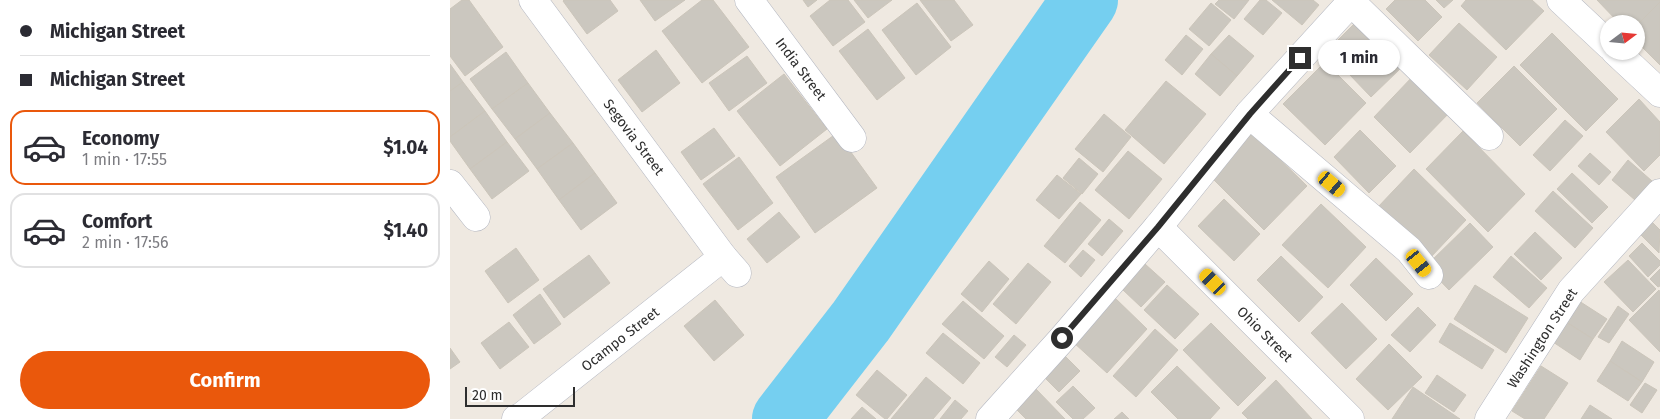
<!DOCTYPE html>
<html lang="en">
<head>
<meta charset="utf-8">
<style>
  :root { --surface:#fff; --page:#f7f7f7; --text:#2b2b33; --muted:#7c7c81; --line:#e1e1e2; --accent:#ea580c }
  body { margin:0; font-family:"Fira Sans",sans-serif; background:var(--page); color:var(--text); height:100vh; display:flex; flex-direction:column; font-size:19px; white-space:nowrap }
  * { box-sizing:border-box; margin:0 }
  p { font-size:16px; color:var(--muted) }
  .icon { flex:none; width:28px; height:28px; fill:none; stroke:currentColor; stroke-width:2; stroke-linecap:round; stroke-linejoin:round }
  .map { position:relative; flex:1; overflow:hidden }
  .sheet { display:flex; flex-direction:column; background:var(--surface); width:450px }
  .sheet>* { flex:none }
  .hud { display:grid; align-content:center; height:110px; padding:0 20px; background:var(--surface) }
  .needle { width:32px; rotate:74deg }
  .tools { position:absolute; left:1150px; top:15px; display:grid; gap:10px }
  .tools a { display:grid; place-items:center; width:45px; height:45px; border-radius:50%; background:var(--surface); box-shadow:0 1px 4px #0004; font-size:25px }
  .scale { position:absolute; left:15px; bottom:12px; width:110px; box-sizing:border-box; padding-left:5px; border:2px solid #2e2e2e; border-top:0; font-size:14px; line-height:18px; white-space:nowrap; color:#2e2e2e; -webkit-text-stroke:4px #fff; paint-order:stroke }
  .end { position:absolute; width:22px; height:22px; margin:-11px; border:6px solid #2e2e2e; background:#fff; box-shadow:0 0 0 2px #fff }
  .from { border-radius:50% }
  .bubble { position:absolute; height:35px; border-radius:18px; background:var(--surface); box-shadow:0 1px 4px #0004; font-size:16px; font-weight:700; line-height:35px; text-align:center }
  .car { position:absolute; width:15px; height:30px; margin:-15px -8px; border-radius:6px; box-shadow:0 0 4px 1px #0007; background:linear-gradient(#f5c518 24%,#345 0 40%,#f5c518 0 76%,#345 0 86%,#f5c518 0) }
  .hud b { display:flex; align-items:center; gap:18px; height:48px; font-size:19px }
  .hud b+b { border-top:1px solid var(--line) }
  .hud i { width:12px; height:12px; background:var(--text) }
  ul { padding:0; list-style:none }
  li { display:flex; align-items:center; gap:15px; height:75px; margin:0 10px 8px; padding:0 10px; border:2px solid var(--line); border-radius:15px }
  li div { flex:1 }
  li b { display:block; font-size:19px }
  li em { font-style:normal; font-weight:700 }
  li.selected { border-color:var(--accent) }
  li>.icon { width:45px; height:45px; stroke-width:1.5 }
  .primary-button { display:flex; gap:10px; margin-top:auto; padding:10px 20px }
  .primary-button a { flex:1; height:58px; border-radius:30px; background:var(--accent); color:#fff; font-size:20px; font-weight:700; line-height:58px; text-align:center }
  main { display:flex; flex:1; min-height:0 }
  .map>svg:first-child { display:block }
</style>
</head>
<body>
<main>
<section class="sheet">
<div class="hud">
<b><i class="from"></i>Michigan Street</b>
<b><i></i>Michigan Street</b>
</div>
<ul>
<li class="selected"><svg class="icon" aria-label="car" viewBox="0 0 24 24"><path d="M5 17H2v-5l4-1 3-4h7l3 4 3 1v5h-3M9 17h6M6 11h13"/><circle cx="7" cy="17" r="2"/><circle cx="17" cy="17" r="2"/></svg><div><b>Economy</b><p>1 min · 17:55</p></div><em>$1.04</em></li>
<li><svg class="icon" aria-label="car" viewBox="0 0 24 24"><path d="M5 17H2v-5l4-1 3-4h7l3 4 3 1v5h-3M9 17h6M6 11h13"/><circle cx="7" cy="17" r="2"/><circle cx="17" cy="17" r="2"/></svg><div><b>Comfort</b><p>2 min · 17:56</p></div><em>$1.40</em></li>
</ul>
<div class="primary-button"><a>Confirm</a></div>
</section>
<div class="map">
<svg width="1210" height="419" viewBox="0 0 1210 419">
  <rect width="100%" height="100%" fill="#efe9e1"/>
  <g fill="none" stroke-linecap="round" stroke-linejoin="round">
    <polyline stroke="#75cff0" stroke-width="66" points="335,419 411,321 635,0"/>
  </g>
  <g fill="#cbc7bf" stroke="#cbc5ba">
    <polygon points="12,0 19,0 53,47 15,76 0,56 0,9"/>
    <polygon points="114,0 160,0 168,11 137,34 113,1"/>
    <polygon points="190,0 235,0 205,21"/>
    <polygon points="252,0 263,0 299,47 252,83 212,31"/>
    <polygon points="353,0 367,0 358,7"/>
    <polygon points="380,0 398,0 415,22 383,46 360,16"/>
    <polygon points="404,0 442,0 418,18"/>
    <polygon points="470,0 504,0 523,25 501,41"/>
    <polygon points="769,0 799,0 784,19 765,4"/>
    <polygon points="810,0 816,0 832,13 813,35 794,19"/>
    <polygon points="822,0 863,0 869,5 852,25"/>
    <polygon points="945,0 975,0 992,17 968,41 936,9"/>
    <polygon points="986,0 1003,0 994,8"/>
    <polygon points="1016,0 1082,0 1094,11 1056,50 1011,6"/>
    <polygon points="1147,0 1210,0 1210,2 1186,26 1186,24 1170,24"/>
    <polygon points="1210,2 1210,65 1186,41 1186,26"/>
    <polygon points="467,3 501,47 466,75 432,30"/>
    <polygon points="761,3 781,20 759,46 739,29"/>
    <polygon points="907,21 952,67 921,97 877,51"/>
    <polygon points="1009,23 1047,57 1017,90 979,55"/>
    <polygon points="418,29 455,78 427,100 389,51"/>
    <polygon points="1102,33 1168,99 1136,131 1070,65"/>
    <polygon points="736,35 753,49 732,75 715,60"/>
    <polygon points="779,35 804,56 787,76 761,54"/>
    <polygon points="206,50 230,83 192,112 168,80"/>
    <polygon points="56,52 78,83 42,109 20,79"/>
    <polygon points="761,54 787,76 770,96 745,74"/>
    <polygon points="297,56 317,83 279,111 259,83"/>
    <polygon points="875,62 916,103 875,145 833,104"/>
    <polygon points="0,64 13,82 0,91"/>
    <polygon points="1064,66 1107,109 1070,146 1027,103"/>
    <polygon points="334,74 377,129 330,166 287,111"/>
    <polygon points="965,74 1002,110 960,153 924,117"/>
    <polygon points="716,81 756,114 714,164 675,130"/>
    <polygon points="13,82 35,111 0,137 0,91"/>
    <polygon points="78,83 100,113 65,139 42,109"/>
    <polygon points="1189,99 1210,122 1210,155 1194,171 1156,132"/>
    <polygon points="35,111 57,142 20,169 0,141 0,137"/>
    <polygon points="100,113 123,143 87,169 65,139"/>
    <polygon points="654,114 681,137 653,172 625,149"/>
    <polygon points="1115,120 1133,136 1100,171 1083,155"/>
    <polygon points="264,128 285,156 251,180 231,152"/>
    <polygon points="910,130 946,166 919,193 884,157"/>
    <polygon points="1013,131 1075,194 1038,232 976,169"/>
    <polygon points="387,133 427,188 365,233 326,177"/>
    <polygon points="803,133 857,186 814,230 760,176"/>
    <polygon points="57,142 79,171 42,199 20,169"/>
    <polygon points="123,143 145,173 109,200 87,169"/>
    <polygon points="678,151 712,179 679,219 645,190"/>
    <polygon points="1140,153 1161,172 1149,185 1128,166"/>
    <polygon points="289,157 323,203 288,230 253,184"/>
    <polygon points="629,158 648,174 632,194 613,178"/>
    <polygon points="1178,160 1202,181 1185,200 1162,180"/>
    <polygon points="964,169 1016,220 980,258 928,207"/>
    <polygon points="145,173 167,203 131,230 109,200"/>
    <polygon points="1122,173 1158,207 1142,223 1107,189"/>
    <polygon points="607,175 631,194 609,219 586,200"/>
    <polygon points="1103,191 1143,228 1125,248 1085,211"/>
    <polygon points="774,199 810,234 784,261 748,226"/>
    <polygon points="630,202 651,220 615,263 594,246"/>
    <polygon points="871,204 916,247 878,288 832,245"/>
    <polygon points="329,212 350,237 317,263 297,239"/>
    <polygon points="659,219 673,231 652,256 638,244"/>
    <polygon points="1200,220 1210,230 1209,253 1188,232"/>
    <polygon points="1020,223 1043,247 999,290 976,266"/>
    <polygon points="1085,232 1112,258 1091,280 1064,254"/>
    <polygon points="1192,243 1210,261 1210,265 1198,277 1179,256"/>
    <polygon points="66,248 89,280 58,303 35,271"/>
    <polygon points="633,250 645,260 631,277 619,266"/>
    <polygon points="139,255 160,283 114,318 93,289"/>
    <polygon points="831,256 873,297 849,322 807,280"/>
    <polygon points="1061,256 1097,288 1079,308 1043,277"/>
    <polygon points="926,258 963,294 936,321 900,285"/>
    <polygon points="1178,260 1206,289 1183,312 1154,282"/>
    <polygon points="539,261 559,279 532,312 511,294"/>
    <polygon points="578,263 601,282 566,324 543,304"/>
    <polygon points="695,264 715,282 691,307 672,289"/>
    <polygon points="1210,269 1210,286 1208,287 1200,279"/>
    <polygon points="717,285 749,314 725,339 694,310"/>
    <polygon points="1025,285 1078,318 1056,353 1004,319"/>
    <polygon points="1209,290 1210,292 1210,352 1179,320"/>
    <polygon points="90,294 111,324 84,344 63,315"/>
    <polygon points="664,297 697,329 657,373 623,342"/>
    <polygon points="265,300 294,335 264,361 234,326"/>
    <polygon points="513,301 554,336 534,359 492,324"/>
    <polygon points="1129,301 1157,319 1143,339 1116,322"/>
    <polygon points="892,303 927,339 896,369 861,333"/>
    <polygon points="1168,306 1179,314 1159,343 1148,337"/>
    <polygon points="968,307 986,325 960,352 941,335"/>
    <polygon points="59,322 79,347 50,369 31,343"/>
    <polygon points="1116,322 1143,339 1130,360 1103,342"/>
    <polygon points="761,323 816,378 788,406 733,350"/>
    <polygon points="1000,323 1044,350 1032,369 989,342"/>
    <polygon points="705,329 728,350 686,397 663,376"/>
    <polygon points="493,333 530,363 513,384 476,353"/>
    <polygon points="564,335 576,345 557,367 545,357"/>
    <polygon points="1172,341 1204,362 1192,382 1160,361"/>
    <polygon points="939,344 972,377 938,410 906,379"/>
    <polygon points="0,348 10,362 0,369"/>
    <polygon points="614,355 630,371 609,392 593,376"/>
    <polygon points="1160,361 1192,382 1178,401 1147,381"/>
    <polygon points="727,366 770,408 760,419 728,419 701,392"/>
    <polygon points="1091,366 1118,383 1094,419 1075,419 1062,411"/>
    <polygon points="427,370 457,395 437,419 435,419 406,395"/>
    <polygon points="987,375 1016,395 1004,412 975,393"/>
    <polygon points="476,377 501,398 483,419 441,419"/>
    <polygon points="826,380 862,419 798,419 792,413"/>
    <polygon points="1195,383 1207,390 1192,413 1180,405"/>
    <polygon points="623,386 645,408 633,419 623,419 606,402"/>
    <polygon points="963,387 1010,419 942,419"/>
    <polygon points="585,388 615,419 576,419 565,408"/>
    <polygon points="505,400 518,411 511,419 490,419"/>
    <polygon points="1140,405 1162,419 1131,419"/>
    <polygon points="412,407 426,419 401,419"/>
    <polygon points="672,412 679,419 664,419"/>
  </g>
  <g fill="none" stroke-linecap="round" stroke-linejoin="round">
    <g stroke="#b4b7c1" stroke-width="29">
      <g id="minor">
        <polyline points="83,0 273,257 287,273"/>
        <polyline points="299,0 402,138"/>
        <polyline points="1111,0 1159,45"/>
        <polyline points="901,2 1039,136"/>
        <polyline points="1165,51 1210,93"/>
        <polyline points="799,114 959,250 979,275"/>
        <polyline points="0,184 26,217"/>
        <polyline points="708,227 900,419"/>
        <polyline points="66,419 71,417 273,257"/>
        <polyline points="540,419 613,338 708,227 799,114 903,0"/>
        <polyline points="1039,419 1121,291 1210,193"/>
      </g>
    </g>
    <use href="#minor" stroke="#fff" stroke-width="28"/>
  </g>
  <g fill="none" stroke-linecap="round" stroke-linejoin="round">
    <polyline stroke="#2e2e2e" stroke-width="6" points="612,338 708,227 800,114 850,58"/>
  </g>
  <g text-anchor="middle" stroke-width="4" stroke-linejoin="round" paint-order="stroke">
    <g font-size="14" fill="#2e2e2e" stroke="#fff">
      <text transform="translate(351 69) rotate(53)" y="5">India Street</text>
      <text transform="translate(184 137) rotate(53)" y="5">Segovia Street</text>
      <text transform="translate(815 334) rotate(45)" y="5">Ohio Street</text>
      <text transform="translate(1092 338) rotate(-57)" y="5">Washington Street</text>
      <text transform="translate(170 339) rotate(-38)" y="5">Ocampo Street</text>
    </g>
  </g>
</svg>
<div class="tools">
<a><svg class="needle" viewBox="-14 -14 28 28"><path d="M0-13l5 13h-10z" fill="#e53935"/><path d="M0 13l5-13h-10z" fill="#7c7c81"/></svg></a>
</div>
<div class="scale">20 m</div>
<i class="end from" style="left:612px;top:338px"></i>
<i class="end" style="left:850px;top:58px"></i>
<div class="bubble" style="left:868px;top:40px;width:82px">1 min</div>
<i class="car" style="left:882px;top:184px;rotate:130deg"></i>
<i class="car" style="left:969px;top:263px;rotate:141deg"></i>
<i class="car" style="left:763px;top:282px;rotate:315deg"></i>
</div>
</main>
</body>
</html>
